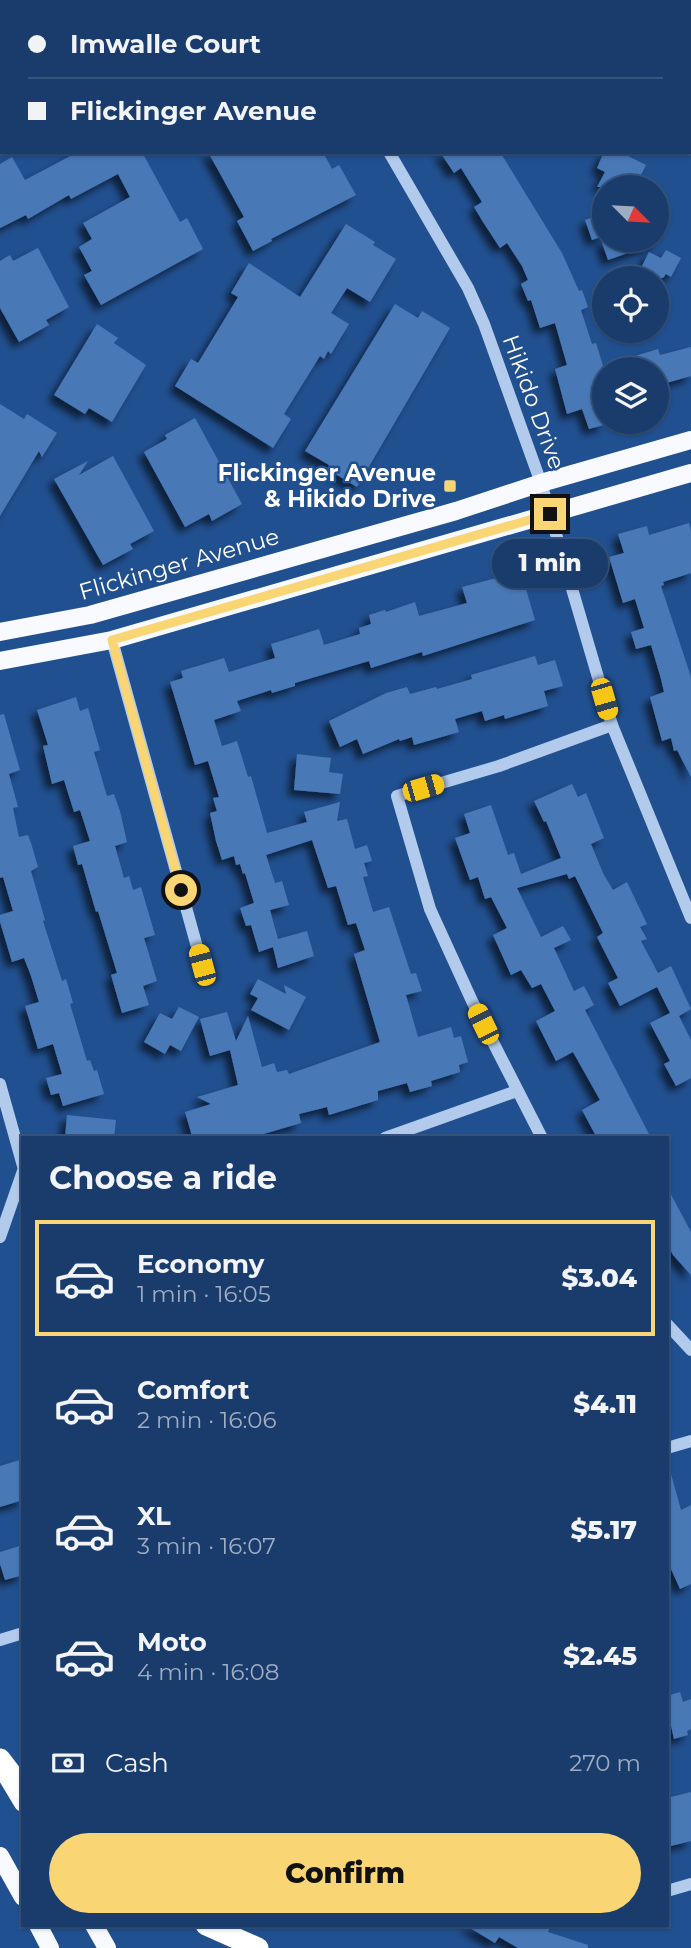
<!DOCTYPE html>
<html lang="en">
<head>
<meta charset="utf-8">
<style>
  :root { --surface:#193c6c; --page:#264774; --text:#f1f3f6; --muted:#9fadc2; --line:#37567f; --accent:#f9d574 }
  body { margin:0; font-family:Montserrat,sans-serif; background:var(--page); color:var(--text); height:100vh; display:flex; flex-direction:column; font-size:26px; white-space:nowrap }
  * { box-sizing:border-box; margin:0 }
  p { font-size:23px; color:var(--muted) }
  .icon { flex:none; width:38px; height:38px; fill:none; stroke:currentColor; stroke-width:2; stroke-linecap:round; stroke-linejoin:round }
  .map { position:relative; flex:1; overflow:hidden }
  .drawer { position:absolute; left:21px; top:1136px; width:648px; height:791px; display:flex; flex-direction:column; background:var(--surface); border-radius:0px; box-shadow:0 2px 5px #0004,0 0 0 2px var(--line) }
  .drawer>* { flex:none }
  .guide { position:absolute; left:0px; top:0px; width:691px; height:154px; box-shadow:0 2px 5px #0004,0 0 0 2px var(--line); display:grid; align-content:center; height:154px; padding:0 28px; background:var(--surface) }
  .needle { width:46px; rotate:114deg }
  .fabs { position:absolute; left:592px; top:175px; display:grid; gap:14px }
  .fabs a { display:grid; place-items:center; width:77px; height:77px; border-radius:50%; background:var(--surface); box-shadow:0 2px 5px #0004,0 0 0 2px var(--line); font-size:35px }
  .end { position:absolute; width:32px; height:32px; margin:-16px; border:9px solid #f9d574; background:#111; box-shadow:0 0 0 4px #111 }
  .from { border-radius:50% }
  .bubble { position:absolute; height:49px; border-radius:24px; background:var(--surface); box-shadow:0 2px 5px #0004,0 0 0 2px var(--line); font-size:23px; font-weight:800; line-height:49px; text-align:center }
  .car { position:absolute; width:21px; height:42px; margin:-21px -10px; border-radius:9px; box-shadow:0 0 5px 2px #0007; background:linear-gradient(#f5c518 24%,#345 0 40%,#f5c518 0 76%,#345 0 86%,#f5c518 0) }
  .guide b { display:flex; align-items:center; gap:24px; height:66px; font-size:26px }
  .guide b+b { border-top:2px solid var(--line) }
  .guide i { width:18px; height:18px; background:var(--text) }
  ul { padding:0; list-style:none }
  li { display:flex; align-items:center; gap:21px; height:116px; margin:0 14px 10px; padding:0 14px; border:4px solid transparent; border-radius:0px }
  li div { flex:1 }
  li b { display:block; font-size:26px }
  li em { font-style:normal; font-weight:800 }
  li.selected { border-color:var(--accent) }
  li>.icon { width:63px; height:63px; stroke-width:1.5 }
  h2 { padding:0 28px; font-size:32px; line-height:84px }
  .pay { display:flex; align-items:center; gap:18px; height:77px; padding:0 28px; font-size:26px }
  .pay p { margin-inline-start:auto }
  .action { display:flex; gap:14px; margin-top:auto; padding:14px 28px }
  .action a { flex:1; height:80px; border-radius:42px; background:var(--accent); color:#111; font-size:28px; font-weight:800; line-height:80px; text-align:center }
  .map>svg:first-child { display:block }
</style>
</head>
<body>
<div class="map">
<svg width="691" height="1948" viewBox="0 0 691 1948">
  <defs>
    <filter id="shadow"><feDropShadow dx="-6" dy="6" stdDeviation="3.5" flood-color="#0009"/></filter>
  </defs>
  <rect width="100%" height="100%" fill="#215090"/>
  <g fill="#4a78b7" filter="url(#shadow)">
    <polygon points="78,152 142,152 180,222 187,218 203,249 101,305 84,275 92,271 79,247 92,239 83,223 130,197 118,174 71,199 69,195 28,219 26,215 0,228 0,164 12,157 25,180"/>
    <polygon points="208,152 323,152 332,169 339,165 356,195 271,239 272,241 253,251 237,221 244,217"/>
    <polygon points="440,152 500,152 562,253 579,291 582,290 588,307 581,310 592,344 596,343 604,369 604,425 589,429 582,409 567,414 555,369 567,365 555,323 540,328 531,300 528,301 521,284 528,280 522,266 507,243 500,248 483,222 474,207 482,202 461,168 454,173"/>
    <polygon points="604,152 620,152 646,165 640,177 660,187 597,187 605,172 597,168"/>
    <polygon points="604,213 604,236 592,240 585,220"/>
    <polygon points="346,224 375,242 373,245 396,259 370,302 347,288 331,313 349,324 331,354 328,351 324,359 320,356 284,414 291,419 273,448 175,386 191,359 198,363 238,297 231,293 249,263 300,297"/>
    <polygon points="601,240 658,240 659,242 608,260"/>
    <polygon points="38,248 69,307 46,320 49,325 19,342 0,308 0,261 10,255 13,261"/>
    <polygon points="666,250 681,258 671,277 666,274 663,278 636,278 649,252 661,258"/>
    <polygon points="395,304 418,318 422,311 450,328 357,487 327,469 329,465 305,451"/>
    <polygon points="97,324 118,338 114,343 146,365 112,422 89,408 85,414 54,395"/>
    <polygon points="691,347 691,376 656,386 656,369 626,369 626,365 637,362 635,356 658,349 660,355"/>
    <polygon points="0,404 24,419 27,414 57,433 42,457 39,451 0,516"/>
    <polygon points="195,418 242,504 212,521 209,514 185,527 144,452 167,439 165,435"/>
    <polygon points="113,456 154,531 130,544 133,549 103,565 54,479 88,461 79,475"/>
    <polygon points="689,523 691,531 691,573 663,582 664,585 661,586 691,677 691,777 677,750 674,751 671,738 662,741 650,697 664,692 661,679 651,645 636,649 631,632 644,628 635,599 623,603 609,557 624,553 618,534 647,526 649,535"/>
    <polygon points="508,575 511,583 523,579 535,620 423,656 422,652 371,668 369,661 295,683 295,686 272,693 271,690 237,701 241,711 214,720 222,746 237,741 248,777 251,776 267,833 307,822 304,812 340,802 337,821 347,819 355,849 367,845 372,861 364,863 368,876 363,877 373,912 389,907 411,974 416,973 422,991 406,995 418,1037 451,1027 454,1038 461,1036 468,1062 459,1065 460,1072 431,1081 432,1086 410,1092 407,1083 378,1091 378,1100 329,1115 327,1107 299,1114 301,1123 250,1138 194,1137 192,1136 185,1112 211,1104 197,1097 238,1085 230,1050 210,1056 200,1019 227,1012 236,1041 248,1016 262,1067 274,1063 277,1072 287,1070 289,1074 380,1042 354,954 365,950 356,923 348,925 336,886 328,888 312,840 266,855 275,883 282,881 289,905 270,910 278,939 307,931 314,956 278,968 273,947 259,952 251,925 246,926 240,908 254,903 245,873 243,874 240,864 236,865 234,856 222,860 216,841 210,813 217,811 213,798 219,797 208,761 195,765 170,682 183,678 181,671 224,658 229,672 275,658 271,644 319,629 324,645 360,634 359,628 371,624 369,615 385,610 386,612 415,602 419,616 467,603 462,587"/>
    <polygon points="535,656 538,665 555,660 563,686 544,691 548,706 505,719 504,715 485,721 482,711 455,719 459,732 414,745 412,737 400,741 399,739 363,754 357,739 340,747 329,721 386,693 407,687 410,694 436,687 437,689 472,679 471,675"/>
    <polygon points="76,697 80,711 88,708 100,750 94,752 107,796 114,794 120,811 127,842 115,846 124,878 129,876 133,890 141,887 155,935 144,938 157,981 143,986 149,1005 122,1013 111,975 117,973 98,911 96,912 82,864 78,865 73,846 90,841 80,810 74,812 64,780 52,784 43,746 48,745 37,710"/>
    <polygon points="4,714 20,770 9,774 18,807 13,808 19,837 28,835 31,843 38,867 31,871 45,920 43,921 62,981 66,979 73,1003 70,1004 87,1061 90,1060 94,1071 97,1070 104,1094 63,1106 59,1093 51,1095 46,1078 62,1074 53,1044 38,1049 25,1006 39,1002 31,976 24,958 12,962 0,922 0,915 13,911 3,877 0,878 0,715"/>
    <polygon points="297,754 331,758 329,772 343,774 340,794 294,790"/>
    <polygon points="572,784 578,797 586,793 604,838 591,844 603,873 613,890 627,882 647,924 640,927 647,939 641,941 658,973 671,966 691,1009 679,1016 691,1040 691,1078 676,1086 664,1064 670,1061 650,1023 670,1013 657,987 620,1006 608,983 618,978 597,937 603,933 575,876 569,879 567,874 517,888 541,937 563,926 571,940 554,948 574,991 584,986 594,1005 585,1010 651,1138 597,1138 582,1110 600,1100 573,1052 556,1061 536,1021 555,1011 541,984 532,988 521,970 511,975 493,935 507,928 491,897 485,899 478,877 470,880 455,838 470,833 464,814 491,805 508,855 514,853 521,874 561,858 546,821 544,822 534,801"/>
    <polygon points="258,979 286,994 284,985 306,997 289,1030 251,1010 258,998 250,994"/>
    <polygon points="179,1007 199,1017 181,1051 170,1045 165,1054 144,1042 160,1013 172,1019"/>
    <polygon points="67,1115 116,1120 114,1138 65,1138"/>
    <polygon points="667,1187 691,1232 691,1275 673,1255 667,1243"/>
    <polygon points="23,1459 23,1500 0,1507 0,1466"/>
    <polygon points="667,1474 671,1474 681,1510 691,1505 691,1584 680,1589 667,1560"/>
    <polygon points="23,1545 23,1575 5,1580 0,1564 0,1552"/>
    <polygon points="680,1692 683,1702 691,1699 691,1729 687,1731 688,1735 674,1739 667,1708 667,1696"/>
    <polygon points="691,1792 691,1841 667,1847 667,1798"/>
    <polygon points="465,1925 551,1925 548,1932 588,1945 588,1948 518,1948 499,1937 495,1943"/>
  </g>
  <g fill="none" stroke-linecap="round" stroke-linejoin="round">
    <g stroke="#b2cbed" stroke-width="12">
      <polyline points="298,2 300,0"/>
      <polyline points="579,2 579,0"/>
      <polyline points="0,50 2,51"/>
      <polyline points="389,152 468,288 484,324 541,483 612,725 691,918"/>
      <polyline points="112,640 202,965"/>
      <polyline points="0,1084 23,1166"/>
      <polyline points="385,1138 517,1091"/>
      <polyline points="542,1138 472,1001 430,909 397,796 499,766 612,725"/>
      <polyline points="0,1237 23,1171"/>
      <polyline points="667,1324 691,1350"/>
      <polyline points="667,1448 691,1441"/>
      <polyline points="0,1640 23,1633"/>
      <polyline points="667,1891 691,1884"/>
    </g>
    <g stroke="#f8faff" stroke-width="18">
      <polyline points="0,632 90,615 456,511 541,483 691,440"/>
      <polyline points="0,661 112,640 691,473"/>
      <polyline points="8,1778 23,1803"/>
      <polyline points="0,1856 23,1897"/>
      <polyline points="38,1925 50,1948"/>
      <polyline points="94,1925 107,1948"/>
    </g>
    <g stroke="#fff" stroke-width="21">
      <polyline points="0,1759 23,1789"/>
      <polyline points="206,1925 258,1948"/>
    </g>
  </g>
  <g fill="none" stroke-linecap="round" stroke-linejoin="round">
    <polyline stroke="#f9d574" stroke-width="9" points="181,890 112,640 550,514"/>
  </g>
  <rect fill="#f9d574" stroke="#215090" stroke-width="2.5" x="443" y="479" width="14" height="14" rx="3.5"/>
  <g text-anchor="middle" stroke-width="5" stroke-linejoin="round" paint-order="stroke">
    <g font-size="23" fill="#fff" stroke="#215090">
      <text transform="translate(534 402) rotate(70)" y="8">Hikido Drive</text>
      <text transform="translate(179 564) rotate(-16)" y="8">Flickinger Avenue</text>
    </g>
    <g font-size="23" font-weight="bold" fill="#fff" stroke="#215090" text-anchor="end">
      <text x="436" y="481">Flickinger Avenue<tspan x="436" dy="26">&amp; Hikido Drive</tspan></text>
    </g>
  </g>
</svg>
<div class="fabs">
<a><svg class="needle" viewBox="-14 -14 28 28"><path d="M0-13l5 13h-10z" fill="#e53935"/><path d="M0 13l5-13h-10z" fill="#9fadc2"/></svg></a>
<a><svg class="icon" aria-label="locate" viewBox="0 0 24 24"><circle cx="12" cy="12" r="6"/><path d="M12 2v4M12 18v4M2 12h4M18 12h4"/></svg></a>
<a><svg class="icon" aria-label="layers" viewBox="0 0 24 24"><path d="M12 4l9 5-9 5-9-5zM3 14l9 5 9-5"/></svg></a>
</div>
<i class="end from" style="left:181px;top:890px"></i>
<i class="end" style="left:550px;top:514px"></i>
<div class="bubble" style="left:492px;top:539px;width:116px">1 min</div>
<i class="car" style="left:604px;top:699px;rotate:164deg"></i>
<i class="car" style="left:423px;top:788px;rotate:74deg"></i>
<i class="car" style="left:202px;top:965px;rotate:345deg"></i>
<i class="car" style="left:483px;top:1024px;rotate:334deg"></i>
<div class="guide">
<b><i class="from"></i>Imwalle Court</b>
<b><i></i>Flickinger Avenue</b>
</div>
<section class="drawer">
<h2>Choose a ride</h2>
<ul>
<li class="selected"><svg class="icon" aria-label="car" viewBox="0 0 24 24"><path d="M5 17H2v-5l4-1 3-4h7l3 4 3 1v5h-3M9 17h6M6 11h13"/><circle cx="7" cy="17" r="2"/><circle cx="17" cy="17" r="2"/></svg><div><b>Economy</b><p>1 min · 16:05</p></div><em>$3.04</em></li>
<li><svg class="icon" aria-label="car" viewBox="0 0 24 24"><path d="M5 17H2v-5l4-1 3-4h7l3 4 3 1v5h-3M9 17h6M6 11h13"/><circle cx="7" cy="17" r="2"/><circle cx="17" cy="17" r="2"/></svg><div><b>Comfort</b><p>2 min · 16:06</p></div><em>$4.11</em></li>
<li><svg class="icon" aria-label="car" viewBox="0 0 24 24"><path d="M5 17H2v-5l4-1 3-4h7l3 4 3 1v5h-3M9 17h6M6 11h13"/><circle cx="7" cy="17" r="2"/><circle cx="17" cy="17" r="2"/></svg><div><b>XL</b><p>3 min · 16:07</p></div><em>$5.17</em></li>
<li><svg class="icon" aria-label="car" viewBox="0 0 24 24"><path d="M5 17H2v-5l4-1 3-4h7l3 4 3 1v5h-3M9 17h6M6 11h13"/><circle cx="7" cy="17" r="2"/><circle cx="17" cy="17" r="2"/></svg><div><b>Moto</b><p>4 min · 16:08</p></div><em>$2.45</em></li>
</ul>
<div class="pay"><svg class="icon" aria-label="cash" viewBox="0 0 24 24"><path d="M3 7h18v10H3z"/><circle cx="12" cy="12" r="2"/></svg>Cash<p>270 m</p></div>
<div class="action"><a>Confirm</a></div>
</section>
</div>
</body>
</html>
